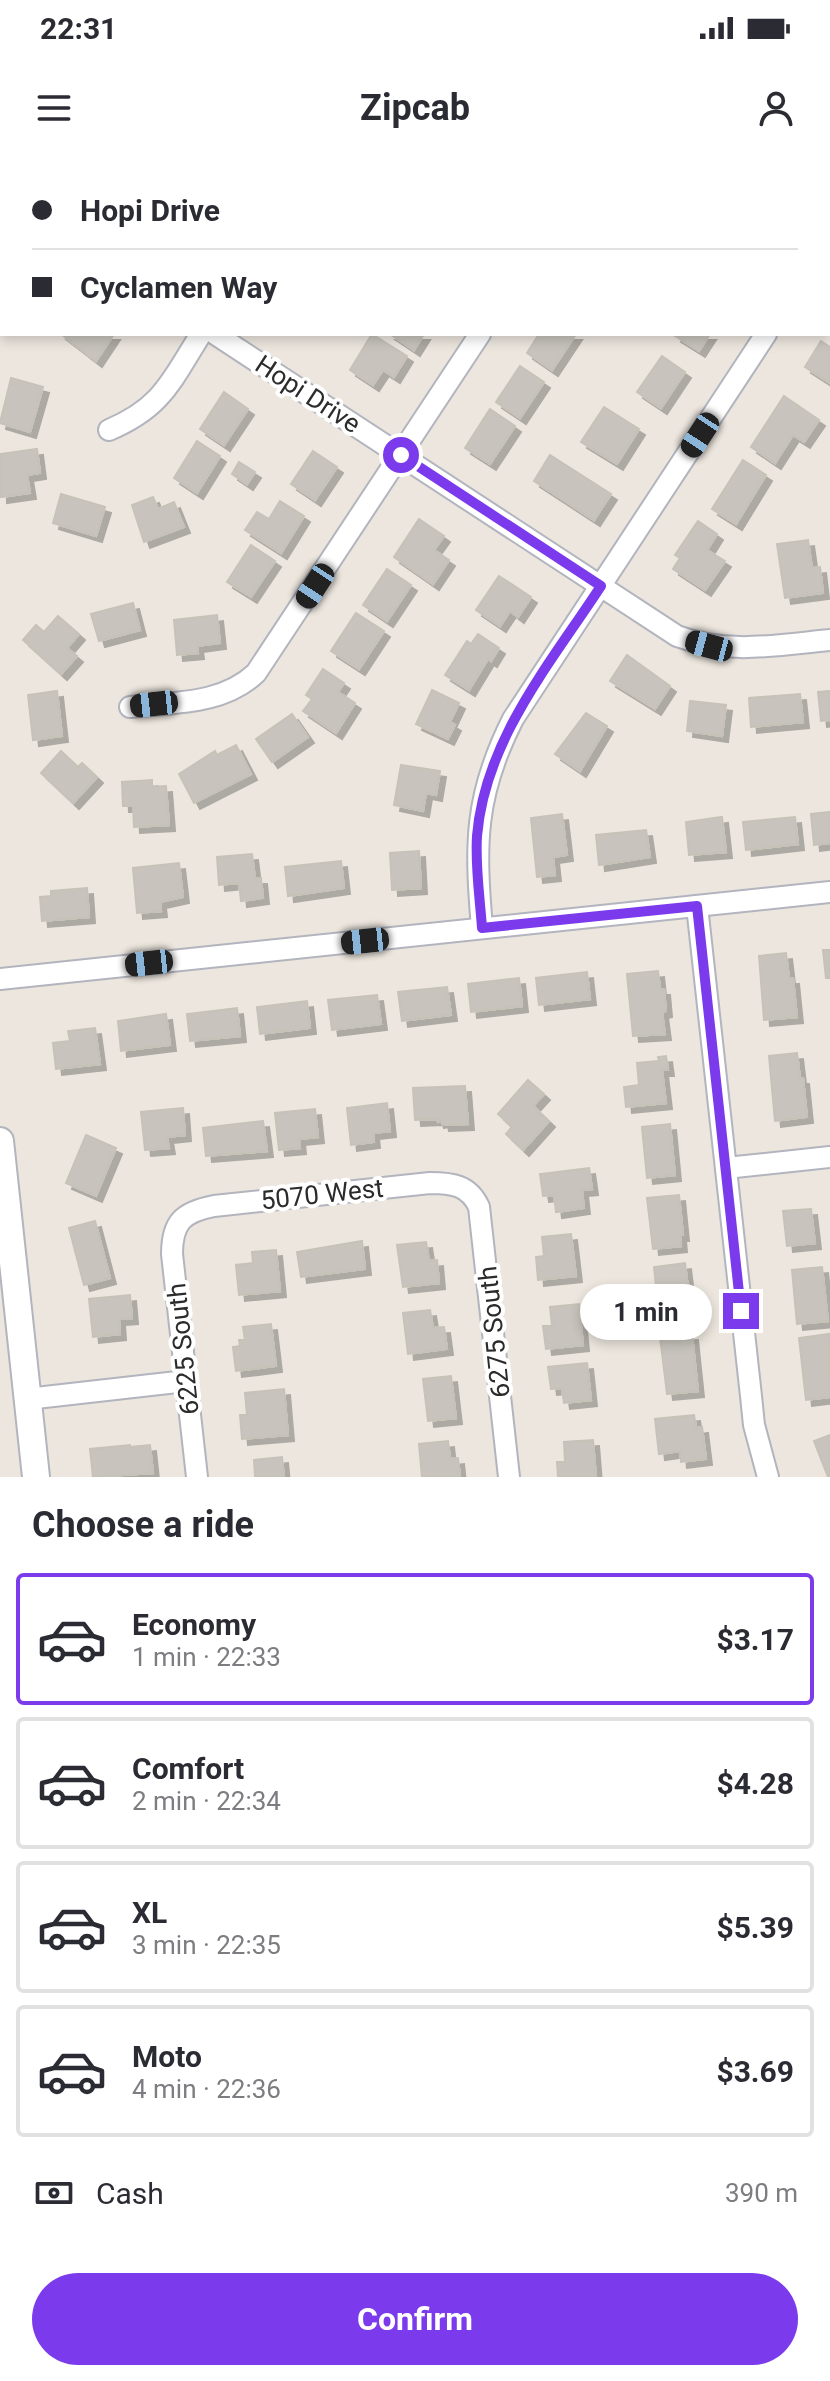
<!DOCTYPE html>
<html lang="en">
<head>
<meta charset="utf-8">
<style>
  :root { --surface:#fff; --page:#f2f2f3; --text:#2b2b33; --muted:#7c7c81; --line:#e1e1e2; --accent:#7c3aed }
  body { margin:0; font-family:Roboto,sans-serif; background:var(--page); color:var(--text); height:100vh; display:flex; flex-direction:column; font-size:30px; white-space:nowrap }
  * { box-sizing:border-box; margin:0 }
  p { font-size:26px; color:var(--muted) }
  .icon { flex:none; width:44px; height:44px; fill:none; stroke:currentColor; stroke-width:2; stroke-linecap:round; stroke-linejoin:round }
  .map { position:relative; height:1317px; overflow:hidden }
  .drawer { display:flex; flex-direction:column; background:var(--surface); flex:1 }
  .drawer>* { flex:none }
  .hud { position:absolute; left:0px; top:0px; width:830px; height:176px; box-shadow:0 4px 12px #0003; display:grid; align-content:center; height:176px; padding:0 32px; background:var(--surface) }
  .end { position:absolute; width:36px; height:36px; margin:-18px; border:10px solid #7c3aed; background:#fff; box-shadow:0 0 0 4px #fff }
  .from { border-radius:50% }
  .bubble { position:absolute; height:56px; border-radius:28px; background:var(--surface); box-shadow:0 4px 12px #0003; font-size:26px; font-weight:700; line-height:56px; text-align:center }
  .car { position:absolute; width:24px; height:48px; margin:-24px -12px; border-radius:10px; box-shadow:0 0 6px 2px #0007; background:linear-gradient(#222 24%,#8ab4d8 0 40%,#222 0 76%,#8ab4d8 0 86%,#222 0) }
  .hud b { display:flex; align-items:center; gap:28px; height:76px; font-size:30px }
  .hud b+b { border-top:2px solid var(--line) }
  .hud i { width:20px; height:20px; background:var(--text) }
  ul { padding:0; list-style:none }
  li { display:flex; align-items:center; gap:24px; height:132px; margin:0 16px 12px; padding:0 16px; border:4px solid var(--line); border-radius:8px }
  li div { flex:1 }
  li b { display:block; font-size:30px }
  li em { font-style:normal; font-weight:700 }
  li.current { border-color:var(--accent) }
  li>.icon { width:72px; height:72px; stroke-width:1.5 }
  h2 { padding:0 32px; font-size:36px; line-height:96px }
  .pay { display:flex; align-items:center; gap:20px; height:88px; padding:0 32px; font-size:30px }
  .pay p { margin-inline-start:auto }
  .primary-button { display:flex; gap:16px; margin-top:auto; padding:16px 32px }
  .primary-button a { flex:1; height:92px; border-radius:48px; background:var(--accent); color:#fff; font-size:32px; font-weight:700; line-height:92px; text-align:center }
  .status { display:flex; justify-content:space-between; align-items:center; height:56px; padding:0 40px; background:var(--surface); direction:ltr }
  .status svg { height:22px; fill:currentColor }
  header { display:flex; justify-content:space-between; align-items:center; height:104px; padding:0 32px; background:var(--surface); font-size:36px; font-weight:700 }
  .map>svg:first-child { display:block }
</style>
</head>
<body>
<div class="status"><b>22:31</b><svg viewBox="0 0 49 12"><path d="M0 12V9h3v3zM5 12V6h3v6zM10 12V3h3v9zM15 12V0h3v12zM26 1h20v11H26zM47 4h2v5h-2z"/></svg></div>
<header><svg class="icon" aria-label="menu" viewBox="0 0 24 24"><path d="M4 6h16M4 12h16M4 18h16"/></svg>Zipcab<svg class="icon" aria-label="person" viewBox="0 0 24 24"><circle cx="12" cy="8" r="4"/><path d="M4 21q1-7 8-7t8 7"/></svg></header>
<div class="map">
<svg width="830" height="1317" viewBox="0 0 830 1317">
  <defs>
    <filter id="shadow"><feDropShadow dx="6" dy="6" stdDeviation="0" flood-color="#0004"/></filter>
  </defs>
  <rect width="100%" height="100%" fill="#ece6de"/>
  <g fill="#c8c4bd" stroke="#c7c2b8" stroke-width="2" filter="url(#shadow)">
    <polygon points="61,174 114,174 96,201"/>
    <polygon points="372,174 407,196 394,217 383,210 373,225 350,210"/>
    <polygon points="390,174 424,174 414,190"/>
    <polygon points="539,174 576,174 552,210 527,193"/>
    <polygon points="676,174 710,174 699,191 675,176"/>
    <polygon points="821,181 830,187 830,223 805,207"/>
    <polygon points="662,196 685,212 661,248 637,232"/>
    <polygon points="520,206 544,222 520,258 496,242"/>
    <polygon points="11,218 43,227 30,272 0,263"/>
    <polygon points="224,232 248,249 224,285 200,269"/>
    <polygon points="784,236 819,260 804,282 793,275 775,303 751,287"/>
    <polygon points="604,247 639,269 617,304 581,282"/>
    <polygon points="490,249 515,266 490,304 465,288"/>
    <polygon points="197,281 220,296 197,333 174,318"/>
    <polygon points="37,289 40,313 27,315 30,333 1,337 0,294"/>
    <polygon points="313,291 337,307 315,340 291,324"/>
    <polygon points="550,295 611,334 594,360 534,321"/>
    <polygon points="743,300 766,315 736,364 712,349"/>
    <polygon points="239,302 255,312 247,324 232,314"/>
    <polygon points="61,334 105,347 96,376 53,363"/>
    <polygon points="153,337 158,349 174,342 184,367 144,382 132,345"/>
    <polygon points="280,341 304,356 281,393 245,370 257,352 269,359"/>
    <polygon points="419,359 444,376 434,390 449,400 433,424 394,397"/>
    <polygon points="698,361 717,374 707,390 725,401 705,430 673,409 680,398 675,395"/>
    <polygon points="808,380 812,408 820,407 823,433 785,438 777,384"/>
    <polygon points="251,385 275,401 251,437 227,422"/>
    <polygon points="387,409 411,425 387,461 363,445"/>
    <polygon points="499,416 531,437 518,457 510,451 500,466 476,450"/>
    <polygon points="133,443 140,470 99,481 91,454"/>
    <polygon points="356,453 384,471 359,509 331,491"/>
    <polygon points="217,455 220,483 197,486 198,493 177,495 174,460"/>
    <polygon points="58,456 79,474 67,488 77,496 61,514 23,480 36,465 44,472"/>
    <polygon points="478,474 499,488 491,501 488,499 469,530 445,515 467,481 471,484"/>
    <polygon points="627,495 670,526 655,549 610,521"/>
    <polygon points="323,509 344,523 338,532 355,543 336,573 303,551 312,539 306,535"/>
    <polygon points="432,530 459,543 450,562 455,565 448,579 416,564"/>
    <polygon points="57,531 62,576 33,580 28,535"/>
    <polygon points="830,531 830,560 821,561 818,532"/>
    <polygon points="800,534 803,562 751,567 749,538"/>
    <polygon points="690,541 726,545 722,576 687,571"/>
    <polygon points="586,553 607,566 580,611 555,594"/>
    <polygon points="292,554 308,577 272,602 256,579"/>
    <polygon points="236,585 251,614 194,643 179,614 215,591 217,595"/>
    <polygon points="61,591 78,607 82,603 97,617 73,643 41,613"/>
    <polygon points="401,605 440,611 436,635 426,633 423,651 394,645"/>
    <polygon points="152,620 152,627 166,626 169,665 134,667 133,646 123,646 122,622"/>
    <polygon points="830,652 830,683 814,685 811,654"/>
    <polygon points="562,654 567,695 553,697 555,715 537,717 531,658"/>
    <polygon points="722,657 726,692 689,695 686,662"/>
    <polygon points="795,657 798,684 746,690 743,662"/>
    <polygon points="646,670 650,697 599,705 596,675"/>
    <polygon points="419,691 421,728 392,730 390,693"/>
    <polygon points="252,694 255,718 261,718 263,738 241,741 239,723 219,725 217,697"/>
    <polygon points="341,701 344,728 288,736 285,707"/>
    <polygon points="179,703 183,737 160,742 161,751 137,753 133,708"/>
    <polygon points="87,728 89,757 42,761 40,737 51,736 51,731"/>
    <polygon points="823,790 830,790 830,818 826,818"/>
    <polygon points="786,793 789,818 793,818 797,857 764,860 759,796"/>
    <polygon points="658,811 660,829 664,829 666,851 662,852 665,874 633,876 627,814"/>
    <polygon points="587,812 590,839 539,845 536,818"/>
    <polygon points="519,818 522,846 471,852 468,824"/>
    <polygon points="447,827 451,855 402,861 398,832"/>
    <polygon points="377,835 381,864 332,870 328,840"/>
    <polygon points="307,841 310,868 260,874 257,847"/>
    <polygon points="237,848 240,876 190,881 187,854"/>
    <polygon points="166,854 170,885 121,891 118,861"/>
    <polygon points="95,868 100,904 56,909 53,883 70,881 68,871"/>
    <polygon points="797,893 800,918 803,918 807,957 775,961 769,896"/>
    <polygon points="666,896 668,910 662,910 666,943 626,947 624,927 639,925 637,903 659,901 658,897"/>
    <polygon points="528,920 544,934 533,946 549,961 523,990 506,974 512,967 498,954"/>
    <polygon points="465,926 468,964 443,965 442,961 438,962 437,959 415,960 413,928"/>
    <polygon points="387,943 390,971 373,973 374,982 351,985 347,948"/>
    <polygon points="183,948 185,975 167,977 169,988 145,990 141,952"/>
    <polygon points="315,949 318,977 299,979 300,988 279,990 275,953"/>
    <polygon points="263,961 267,991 206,996 203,968"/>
    <polygon points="670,964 675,1015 647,1018 642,967"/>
    <polygon points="86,975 116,988 96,1036 66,1023"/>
    <polygon points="589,1008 592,1029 582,1030 584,1048 556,1052 554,1035 543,1036 540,1014"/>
    <polygon points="679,1035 683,1075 680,1075 681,1086 653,1089 647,1038"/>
    <polygon points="811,1049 815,1083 787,1086 783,1051"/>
    <polygon points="95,1061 110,1118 84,1125 69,1068"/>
    <polygon points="571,1074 576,1116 538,1120 536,1097 544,1096 542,1077"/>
    <polygon points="362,1081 365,1109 301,1117 297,1092"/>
    <polygon points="426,1082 429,1101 437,1100 439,1123 403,1127 397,1085"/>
    <polygon points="276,1090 280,1131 239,1135 236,1105 253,1103 252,1092"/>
    <polygon points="685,1103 692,1161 660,1164 654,1107"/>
    <polygon points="822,1107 828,1161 797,1164 792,1110"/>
    <polygon points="130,1135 132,1158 119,1159 120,1174 93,1177 89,1139"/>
    <polygon points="579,1144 583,1185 546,1189 543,1166 552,1166 550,1147"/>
    <polygon points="430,1150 433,1168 444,1167 447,1189 408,1194 403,1153"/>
    <polygon points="271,1164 276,1206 236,1211 233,1187 240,1186 239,1180 245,1180 243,1167"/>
    <polygon points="692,1174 698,1231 667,1234 660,1177"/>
    <polygon points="829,1174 830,1237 806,1240 799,1178"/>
    <polygon points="587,1203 591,1240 564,1243 562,1228 551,1229 548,1207"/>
    <polygon points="451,1216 456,1258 428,1261 423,1219"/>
    <polygon points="284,1229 288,1275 242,1279 240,1255 247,1255 245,1233"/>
    <polygon points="694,1255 696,1268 702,1267 706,1299 681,1302 680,1291 659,1294 655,1259"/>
    <polygon points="830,1275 830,1317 828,1317 814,1281"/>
    <polygon points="593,1280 596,1317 558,1317 557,1302 565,1302 564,1282"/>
    <polygon points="448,1281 450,1299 458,1298 460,1317 422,1317 419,1284"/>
    <polygon points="130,1285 130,1287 150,1285 153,1313 93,1317 90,1289"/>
    <polygon points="282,1297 284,1317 255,1317 254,1300"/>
  </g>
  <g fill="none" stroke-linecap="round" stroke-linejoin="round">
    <g stroke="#b2b4be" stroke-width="24">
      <g id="street">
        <polyline points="315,2 317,0"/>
        <polyline points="594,2 595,0"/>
        <polyline points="0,40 2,41"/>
        <polyline points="828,77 830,74"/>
        <polyline points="828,137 830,138"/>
        <path d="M215,174L677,476C728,495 777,485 830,480"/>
        <path d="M109,270C163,247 171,221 201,174"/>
        <path d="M130,547C174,542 222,545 256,513L480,174"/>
        <polyline points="697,746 751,1236 754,1265 768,1317"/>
        <path d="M482,768C475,685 474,636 513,559L766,174"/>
        <polyline points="0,819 830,732"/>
        <polyline points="726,1008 830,997"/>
        <polyline points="27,1239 186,1221"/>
        <path d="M197,1317L172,1094C172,1062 183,1052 214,1046L430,1023C452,1023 469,1025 479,1047L509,1317"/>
      </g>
    </g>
    <g stroke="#b2b4be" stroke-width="30">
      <polyline id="secondary" points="0,981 36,1317"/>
    </g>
    <use href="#street" stroke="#fff" stroke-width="20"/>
    <use href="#secondary" stroke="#fff" stroke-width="26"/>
  </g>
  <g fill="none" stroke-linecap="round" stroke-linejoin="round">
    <path stroke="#7c3aed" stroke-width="10" d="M401,295L601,426C550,504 485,580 477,676C475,707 480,738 482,768L697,746L741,1151"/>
  </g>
  <g text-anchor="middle" stroke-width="8" stroke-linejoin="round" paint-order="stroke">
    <g font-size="26" fill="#2b2b2b" stroke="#fff">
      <text transform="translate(308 234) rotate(33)" y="9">Hopi Drive</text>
      <text transform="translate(322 1034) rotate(-6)" y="9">5070 West</text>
      <text transform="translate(494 1172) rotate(-96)" y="9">6275 South</text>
      <text transform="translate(183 1189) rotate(-96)" y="9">6225 South</text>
    </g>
  </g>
</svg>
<i class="end from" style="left:401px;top:295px"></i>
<i class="end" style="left:741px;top:1151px"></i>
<div class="bubble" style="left:580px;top:1124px;width:132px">1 min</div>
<i class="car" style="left:700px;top:275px;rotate:213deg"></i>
<i class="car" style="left:315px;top:426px;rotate:213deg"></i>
<i class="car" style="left:709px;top:486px;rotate:285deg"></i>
<i class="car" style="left:154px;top:544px;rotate:264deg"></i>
<i class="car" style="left:365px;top:781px;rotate:264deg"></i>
<i class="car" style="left:149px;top:803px;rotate:264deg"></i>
<div class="hud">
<b><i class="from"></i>Hopi Drive</b>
<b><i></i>Cyclamen Way</b>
</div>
</div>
<section class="drawer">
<h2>Choose a ride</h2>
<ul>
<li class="current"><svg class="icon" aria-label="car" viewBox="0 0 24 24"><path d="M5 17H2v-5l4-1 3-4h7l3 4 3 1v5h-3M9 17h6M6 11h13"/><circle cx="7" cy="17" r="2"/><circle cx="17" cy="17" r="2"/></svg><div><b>Economy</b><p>1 min · 22:33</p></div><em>$3.17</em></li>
<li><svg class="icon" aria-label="car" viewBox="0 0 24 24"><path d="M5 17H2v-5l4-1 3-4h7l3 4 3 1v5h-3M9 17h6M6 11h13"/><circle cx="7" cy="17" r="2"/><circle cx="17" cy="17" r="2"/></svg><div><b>Comfort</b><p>2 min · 22:34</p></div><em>$4.28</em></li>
<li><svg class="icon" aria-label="car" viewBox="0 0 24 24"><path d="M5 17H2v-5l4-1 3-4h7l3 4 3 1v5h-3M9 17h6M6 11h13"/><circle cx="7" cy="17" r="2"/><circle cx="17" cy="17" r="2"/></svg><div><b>XL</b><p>3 min · 22:35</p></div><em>$5.39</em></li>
<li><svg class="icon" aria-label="car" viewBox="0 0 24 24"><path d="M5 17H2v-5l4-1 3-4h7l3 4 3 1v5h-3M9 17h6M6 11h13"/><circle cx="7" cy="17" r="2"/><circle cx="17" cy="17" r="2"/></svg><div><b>Moto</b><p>4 min · 22:36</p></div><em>$3.69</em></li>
</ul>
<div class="pay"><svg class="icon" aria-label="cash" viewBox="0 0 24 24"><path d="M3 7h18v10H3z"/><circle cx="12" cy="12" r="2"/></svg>Cash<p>390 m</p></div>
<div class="primary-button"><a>Confirm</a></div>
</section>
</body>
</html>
